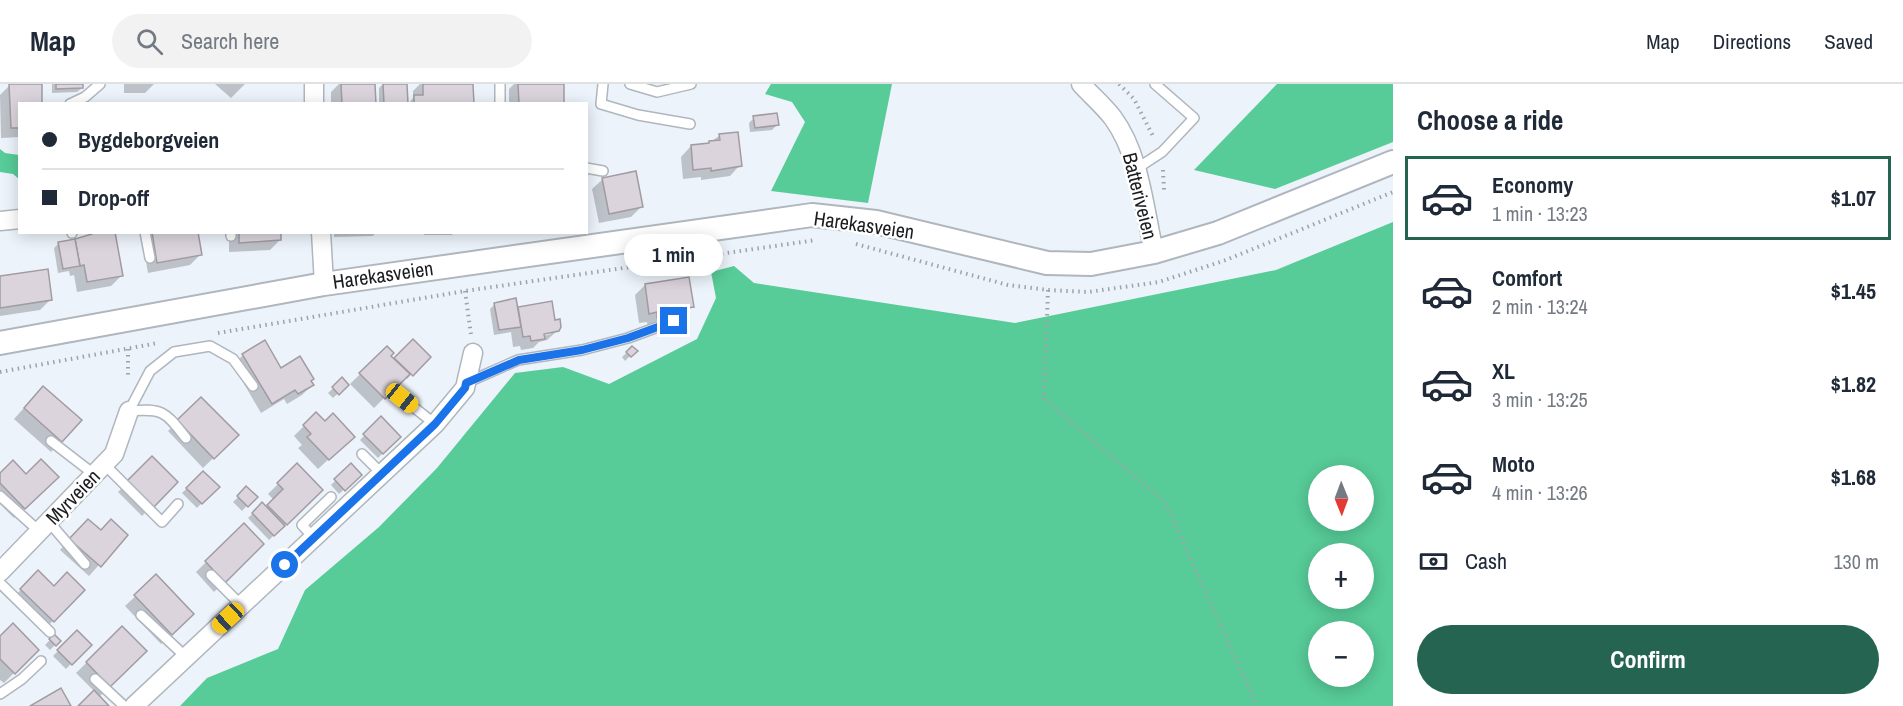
<!DOCTYPE html>
<html lang="en">
<head>
<meta charset="utf-8">
<style>
  :root { --surface:#fff; --page:#f2f2f3; --text:#1f2937; --muted:#747a83; --line:#e0e1e3; --accent:#256451 }
  body { margin:0; font-family:"Archivo Narrow",sans-serif; background:var(--page); color:var(--text); height:100vh; display:flex; flex-direction:column; font-size:22px; white-space:nowrap }
  * { box-sizing:border-box; margin:0 }
  p { font-size:20px; color:var(--muted) }
  .icon { flex:none; width:33px; height:33px; fill:none; stroke:currentColor; stroke-width:2; stroke-linecap:round; stroke-linejoin:round }
  .map { position:relative; flex:1; overflow:hidden }
  .drawer { display:flex; flex-direction:column; background:var(--surface); width:510px }
  .drawer>* { flex:none }
  .top-card { position:absolute; left:18px; top:18px; width:570px; height:132px; border-radius:0px; box-shadow:0 3px 15px #0003; display:grid; align-content:center; height:132px; padding:0 24px; background:var(--surface) }
  .needle { width:39px; rotate:179deg }
  .controls { position:absolute; left:1308px; top:381px; display:grid; gap:12px }
  .controls a { display:grid; place-items:center; width:66px; height:66px; border-radius:50%; background:var(--surface); box-shadow:0 3px 15px #0003; font-size:30px }
  .end { position:absolute; width:27px; height:27px; margin:-14px; border:8px solid #1a73e8; background:#fff; box-shadow:0 0 0 3px #fff }
  .from { border-radius:50% }
  .bubble { position:absolute; height:42px; border-radius:21px; background:var(--surface); box-shadow:0 3px 15px #0003; font-size:20px; font-weight:700; line-height:42px; text-align:center }
  .car { position:absolute; width:18px; height:36px; margin:-18px -9px; border-radius:8px; box-shadow:0 0 4px 2px #0007; background:linear-gradient(#f5c518 24%,#345 0 40%,#f5c518 0 76%,#345 0 86%,#f5c518 0) }
  .top-card b { display:flex; align-items:center; gap:21px; height:57px; font-size:22px }
  .top-card b+b { border-top:2px solid var(--line) }
  .top-card i { width:15px; height:15px; background:var(--text) }
  ul { padding:0; list-style:none }
  li { display:flex; align-items:center; gap:18px; height:84px; margin:0 12px 9px; padding:0 12px; border:3px solid transparent; border-radius:0px }
  li div { flex:1 }
  li b { display:block; font-size:22px }
  li em { font-style:normal; font-weight:700 }
  li.active { border-color:var(--accent) }
  li>.icon { width:54px; height:54px; stroke-width:1.5 }
  h2 { padding:0 24px; font-size:27px; line-height:72px }
  .pay { display:flex; align-items:center; gap:15px; height:66px; padding:0 24px; font-size:22px }
  .pay p { margin-inline-start:auto }
  .button { display:flex; gap:12px; margin-top:auto; padding:12px 24px }
  .button a { flex:1; height:69px; border-radius:36px; background:var(--accent); color:#fff; font-size:24px; font-weight:700; line-height:69px; text-align:center }
  header { display:flex; align-items:center; gap:36px; box-sizing:border-box; height:84px; padding:0 30px; background:var(--surface); border-bottom:2px solid var(--line) }
  header strong { font-size:28px }
  nav { display:flex; gap:33px; margin-inline-start:auto; font-size:21px }
  .search { width:420px; height:54px; background:var(--page); display:flex; align-items:center; gap:15px; box-sizing:border-box; padding:0 21px; border-radius:33px; color:var(--muted); font-size:22px }
  main { display:flex; flex:1; min-height:0 }
  .map>svg:first-child { display:block }
</style>
</head>
<body>
<header>
<strong>Map</strong>
<div class="search"><svg class="icon" aria-label="search" viewBox="0 0 24 24"><circle cx="10" cy="10" r="6"/><path d="M15 15l6 6"/></svg>Search here</div>
<nav><a>Map</a><a>Directions</a><a>Saved</a></nav>
</header>
<main>
<div class="map">
<svg width="1393" height="622" viewBox="0 0 1393 622">
  <rect width="100%" height="100%" fill="#edf3fb"/>
  <g fill="#57cb98" fill-rule="evenodd">
    <polygon points="771,0 892,0 868,119 771,107 805,38 792,18 765,10"/>
    <polygon points="1277,0 1393,0 1393,58 1275,105 1194,86"/>
    <polygon points="0,65 5,69 19,71 19,95 13,90 0,88"/>
    <path d="M1393,138V622H180L207,594L278,565L305,506L379,443L437,384L515,289L563,283L609,300L697,255L716,214L711,188L734,182L754,199L1015,239L1276,186ZM1318,392H1364V436H1318ZM1318,470H1364V514H1318ZM1318,548H1364V592H1318Z"/>
  </g>
  <g fill="#0003" fill-rule="evenodd">
    <polygon points="52,0 82,0 82,4 77,8 52,9"/>
    <polygon points="124,0 154,0 145,9 124,9"/>
    <polygon points="215,0 245,0 231,14"/>
    <polygon points="339,0 374,0 374,20 331,20 331,8"/>
    <polygon points="383,0 406,0 406,20 379,20 379,4"/>
    <polygon points="420,0 471,0 472,20 408,20 413,14 413,7"/>
    <polygon points="514,0 562,0 563,20 509,20 509,5"/>
    <polygon points="10,1 20,20 20,53 1,54 0,11"/>
    <polygon points="754,34 777,41 772,46 750,48 749,39"/>
    <polygon points="720,51 740,81 730,92 701,96 701,93 683,95 681,73 691,62 707,61"/>
    <polygon points="603,95 641,123 631,133 599,139 592,105"/>
    <polygon points="141,148 177,148 200,171 190,181 148,189"/>
    <polygon points="229,148 280,148 280,156 270,166 229,168"/>
    <polygon points="334,148 376,148 373,152 334,153"/>
    <polygon points="424,148 454,148 452,151 424,151"/>
    <polygon points="93,149 121,192 111,202 77,208 74,191 70,192 69,187 58,189 54,164 59,159 88,153"/>
    <polygon points="0,194 51,215 40,226 0,232"/>
    <polygon points="645,201 692,222 682,232 668,235 648,244 647,238 639,239 635,211"/>
    <path d="M495,220L516,227L519,225L554,238L558,246L547,256L539,258L533,264L521,266L520,262L513,263L511,248L494,251L490,225ZM551,247V250L537,253Z"/>
    <polygon points="413,257 429,273 407,295 405,293 374,324 350,300 387,264 389,272 394,276"/>
    <polygon points="632,264 635,267 625,277 622,273"/>
    <polygon points="243,271 310,297 312,301 302,311 287,320 284,315 261,329 233,281"/>
    <polygon points="342,296 347,301 333,314 328,309"/>
    <polygon points="33,314 80,336 51,368 14,335"/>
    <polygon points="201,315 237,351 203,384 168,347"/>
    <polygon points="316,330 342,363 318,385 298,364 302,361 294,352"/>
    <polygon points="381,334 399,353 378,374 360,356"/>
    <polygon points="152,374 176,398 142,432 118,408"/>
    <polygon points="297,381 321,406 269,456 248,434 262,421 266,424 274,416 268,410"/>
    <polygon points="351,381 360,391 339,410 331,401"/>
    <polygon points="203,389 217,403 197,424 182,409"/>
    <polygon points="0,391 26,392 57,393 14,434 0,420"/>
    <polygon points="247,405 255,413 242,427 233,418"/>
    <polygon points="244,441 262,460 214,508 196,488"/>
    <polygon points="78,447 100,448 126,451 89,492 60,466"/>
    <polygon points="38,488 54,504 83,506 43,547 11,516"/>
    <polygon points="156,493 191,530 161,560 125,522"/>
    <polygon points="122,544 145,567 99,613 107,622 80,622 95,608 76,589"/>
    <polygon points="77,548 90,561 66,585 53,572"/>
    <polygon points="54,552 59,557 50,566 45,561"/>
    <polygon points="0,554 37,566 4,599 0,596"/>
  </g>
  <g fill="#dbd4dc" stroke="#a19ba2" stroke-width="1.5">
    <polygon points="9,0 42,0 42,20 20,20 20,44 11,44"/>
    <polygon points="56,0 83,0 83,4 56,5"/>
    <polygon points="341,0 375,0 376,20 342,20"/>
    <polygon points="383,0 407,0 408,20 384,20"/>
    <polygon points="423,0 473,0 474,20 414,20 414,11 423,11"/>
    <polygon points="518,0 564,0 564,20 519,20"/>
    <polygon points="777,29 779,41 755,44 753,32"/>
    <polygon points="738,48 742,82 711,87 711,84 693,86 691,61 709,59 709,57 720,56 719,50"/>
    <polygon points="636,87 643,123 609,130 602,94"/>
    <polygon points="92,148 115,148 123,192 87,198 84,181 80,182 75,155 92,150"/>
    <polygon points="152,148 198,148 202,171 157,179"/>
    <polygon points="239,148 281,148 281,156 239,159"/>
    <polygon points="75,155 80,182 63,185 58,158"/>
    <polygon points="48,185 52,216 0,224 0,192"/>
    <polygon points="689,193 694,223 672,226 673,232 657,234 657,228 649,230 645,200"/>
    <polygon points="516,214 521,243 499,246 494,219"/>
    <polygon points="552,217 555,236 560,235 561,243 559,247 544,250 545,255 531,257 530,252 523,253 518,223"/>
    <polygon points="413,255 431,273 413,292 394,274"/>
    <polygon points="265,256 281,284 300,272 314,295 311,297 314,301 298,310 295,306 272,320 242,270"/>
    <polygon points="387,262 394,269 391,272 410,290 385,315 359,289"/>
    <polygon points="632,262 638,267 631,273 626,268"/>
    <polygon points="342,293 349,301 339,311 332,303"/>
    <polygon points="43,302 82,336 62,358 24,324"/>
    <polygon points="201,313 239,351 214,375 177,336"/>
    <polygon points="316,328 325,337 333,329 355,353 329,376 307,353 311,350 303,341"/>
    <polygon points="381,332 401,353 383,370 363,350"/>
    <polygon points="152,372 178,398 154,423 127,397"/>
    <polygon points="41,375 59,393 25,425 0,399 0,389 13,376 26,390"/>
    <polygon points="297,379 323,406 287,441 267,421 283,405 277,399"/>
    <polygon points="351,379 362,391 345,407 334,395"/>
    <polygon points="203,387 220,403 202,420 186,404"/>
    <polygon points="246,402 258,413 248,423 237,412"/>
    <polygon points="262,418 285,442 274,452 252,429"/>
    <polygon points="88,435 101,446 111,435 128,451 101,483 69,455"/>
    <polygon points="244,439 264,460 225,499 205,477"/>
    <polygon points="38,486 54,502 67,488 85,506 54,538 20,505"/>
    <polygon points="156,490 194,530 172,551 134,511"/>
    <polygon points="13,539 39,566 15,590 0,575 0,552"/>
    <polygon points="122,542 147,567 110,603 86,578"/>
    <polygon points="77,546 92,561 72,581 57,566"/>
    <polygon points="54,550 61,557 56,562 49,555"/>
    <polygon points="61,604 71,622 30,622"/>
    <polygon points="94,606 109,622 78,622"/>
  </g>
  <g fill="none" stroke-linecap="round" stroke-linejoin="round">
    <g stroke="#afb6bd" stroke-width="12">
      <g id="service">
        <polyline points="500,0 500,20"/>
        <polyline points="603,0 601,20 638,31 690,40"/>
        <polyline points="630,0 657,8 691,0"/>
        <polyline points="70,20 85,13 100,0"/>
        <polyline points="586,84 603,87"/>
        <polyline points="1136,85 1162,68 1194,34 1155,0"/>
        <polyline points="72,148 72,149"/>
        <polyline points="145,148 150,174"/>
        <polyline points="231,148 231,152"/>
        <polyline points="466,299 518,276 582,266 628,254 674,237"/>
        <polyline points="402,314 435,340"/>
        <polyline points="129,327 150,287 174,268 210,262 233,275 253,302"/>
        <path d="M129,327C164,324 165,328 186,354"/>
        <polyline points="51,357 95,391"/>
        <polyline points="362,370 382,390"/>
        <polyline points="104,380 162,438 178,420"/>
        <polyline points="0,412 40,448"/>
        <polyline points="49,438 85,480"/>
        <polyline points="314,454 302,441 331,413"/>
        <polyline points="211,491 241,521"/>
        <polyline points="0,499 50,548"/>
        <polyline points="141,531 186,573"/>
        <polyline points="95,595 124,622"/>
        <polyline points="0,610 22,595 41,577"/>
      </g>
    </g>
    <g stroke="#afb6bd" stroke-width="21">
      <g id="minor">
        <polyline points="314,0 314,20"/>
        <path d="M1081,0C1091,11 1104,22 1113,34C1140,71 1144,124 1154,168"/>
        <polyline points="0,137 20,135"/>
        <polyline points="321,148 324,200"/>
        <polyline points="0,488 114,370 129,327"/>
        <polyline points="134,622 435,340 465,304 473,269"/>
      </g>
    </g>
    <g stroke="#afb6bd" stroke-width="26">
      <polyline id="tertiary" points="0,259 324,200 812,131 876,138 1047,179 1091,180 1154,168 1218,149 1393,78"/>
    </g>
    <g stroke="#9fa3a9" stroke-width="4" stroke-dasharray="1.5 4.5" stroke-linecap="butt">
      <polyline points="1119,0 1134,15 1154,54"/>
      <polyline points="1163,86 1164,106"/>
      <polyline points="856,160 1008,201 1048,206 1088,208 1159,198 1226,176 1393,108"/>
      <polyline points="1048,206 1044,315 1165,418 1257,622"/>
      <polyline points="465,207 471,251"/>
      <polyline points="218,249 465,207 816,156"/>
      <polyline points="128,265 128,294"/>
      <polyline points="0,288 158,259"/>
    </g>
    <use href="#service" stroke="#fff" stroke-width="9"/>
    <use href="#minor" stroke="#fff" stroke-width="18"/>
    <use href="#tertiary" stroke="#fff" stroke-width="22"/>
  </g>
  <g fill="none" stroke-linecap="round" stroke-linejoin="round">
    <polyline stroke="#1a73e8" stroke-width="8" points="285,481 435,340 465,304 466,299 519,276 582,266 628,254 674,237"/>
  </g>
  <g text-anchor="middle" stroke-width="5" stroke-linejoin="round" paint-order="stroke">
    <g font-size="20" fill="#1a1c1f" stroke="#fff">
      <text transform="translate(1140 112) rotate(76)" y="7">Batteriveien</text>
      <text transform="translate(864 141) rotate(8)" y="7">Harekasveien</text>
      <text transform="translate(383 191) rotate(-8)" y="7">Harekasveien</text>
      <text transform="translate(73 413) rotate(-46)" y="7">Myrveien</text>
    </g>
  </g>
</svg>
<div class="controls">
<a><svg class="needle" viewBox="-14 -14 28 28"><path d="M0-13l5 13h-10z" fill="#e53935"/><path d="M0 13l5-13h-10z" fill="#747a83"/></svg></a>
<a>+</a>
<a>−</a>
</div>
<i class="end from" style="left:285px;top:481px"></i>
<i class="end" style="left:674px;top:237px"></i>
<div class="bubble" style="left:624px;top:150px;width:99px">1 min</div>
<i class="car" style="left:402px;top:314px;rotate:129deg"></i>
<i class="car" style="left:228px;top:534px;rotate:227deg"></i>
<div class="top-card">
<b><i class="from"></i>Bygdeborgveien</b>
<b><i></i>Drop-off</b>
</div>
</div>
<section class="drawer">
<h2>Choose a ride</h2>
<ul>
<li class="active"><svg class="icon" aria-label="car" viewBox="0 0 24 24"><path d="M5 17H2v-5l4-1 3-4h7l3 4 3 1v5h-3M9 17h6M6 11h13"/><circle cx="7" cy="17" r="2"/><circle cx="17" cy="17" r="2"/></svg><div><b>Economy</b><p>1 min · 13:23</p></div><em>$1.07</em></li>
<li><svg class="icon" aria-label="car" viewBox="0 0 24 24"><path d="M5 17H2v-5l4-1 3-4h7l3 4 3 1v5h-3M9 17h6M6 11h13"/><circle cx="7" cy="17" r="2"/><circle cx="17" cy="17" r="2"/></svg><div><b>Comfort</b><p>2 min · 13:24</p></div><em>$1.45</em></li>
<li><svg class="icon" aria-label="car" viewBox="0 0 24 24"><path d="M5 17H2v-5l4-1 3-4h7l3 4 3 1v5h-3M9 17h6M6 11h13"/><circle cx="7" cy="17" r="2"/><circle cx="17" cy="17" r="2"/></svg><div><b>XL</b><p>3 min · 13:25</p></div><em>$1.82</em></li>
<li><svg class="icon" aria-label="car" viewBox="0 0 24 24"><path d="M5 17H2v-5l4-1 3-4h7l3 4 3 1v5h-3M9 17h6M6 11h13"/><circle cx="7" cy="17" r="2"/><circle cx="17" cy="17" r="2"/></svg><div><b>Moto</b><p>4 min · 13:26</p></div><em>$1.68</em></li>
</ul>
<div class="pay"><svg class="icon" aria-label="cash" viewBox="0 0 24 24"><path d="M3 7h18v10H3z"/><circle cx="12" cy="12" r="2"/></svg>Cash<p>130 m</p></div>
<div class="button"><a>Confirm</a></div>
</section>
</main>
</body>
</html>
